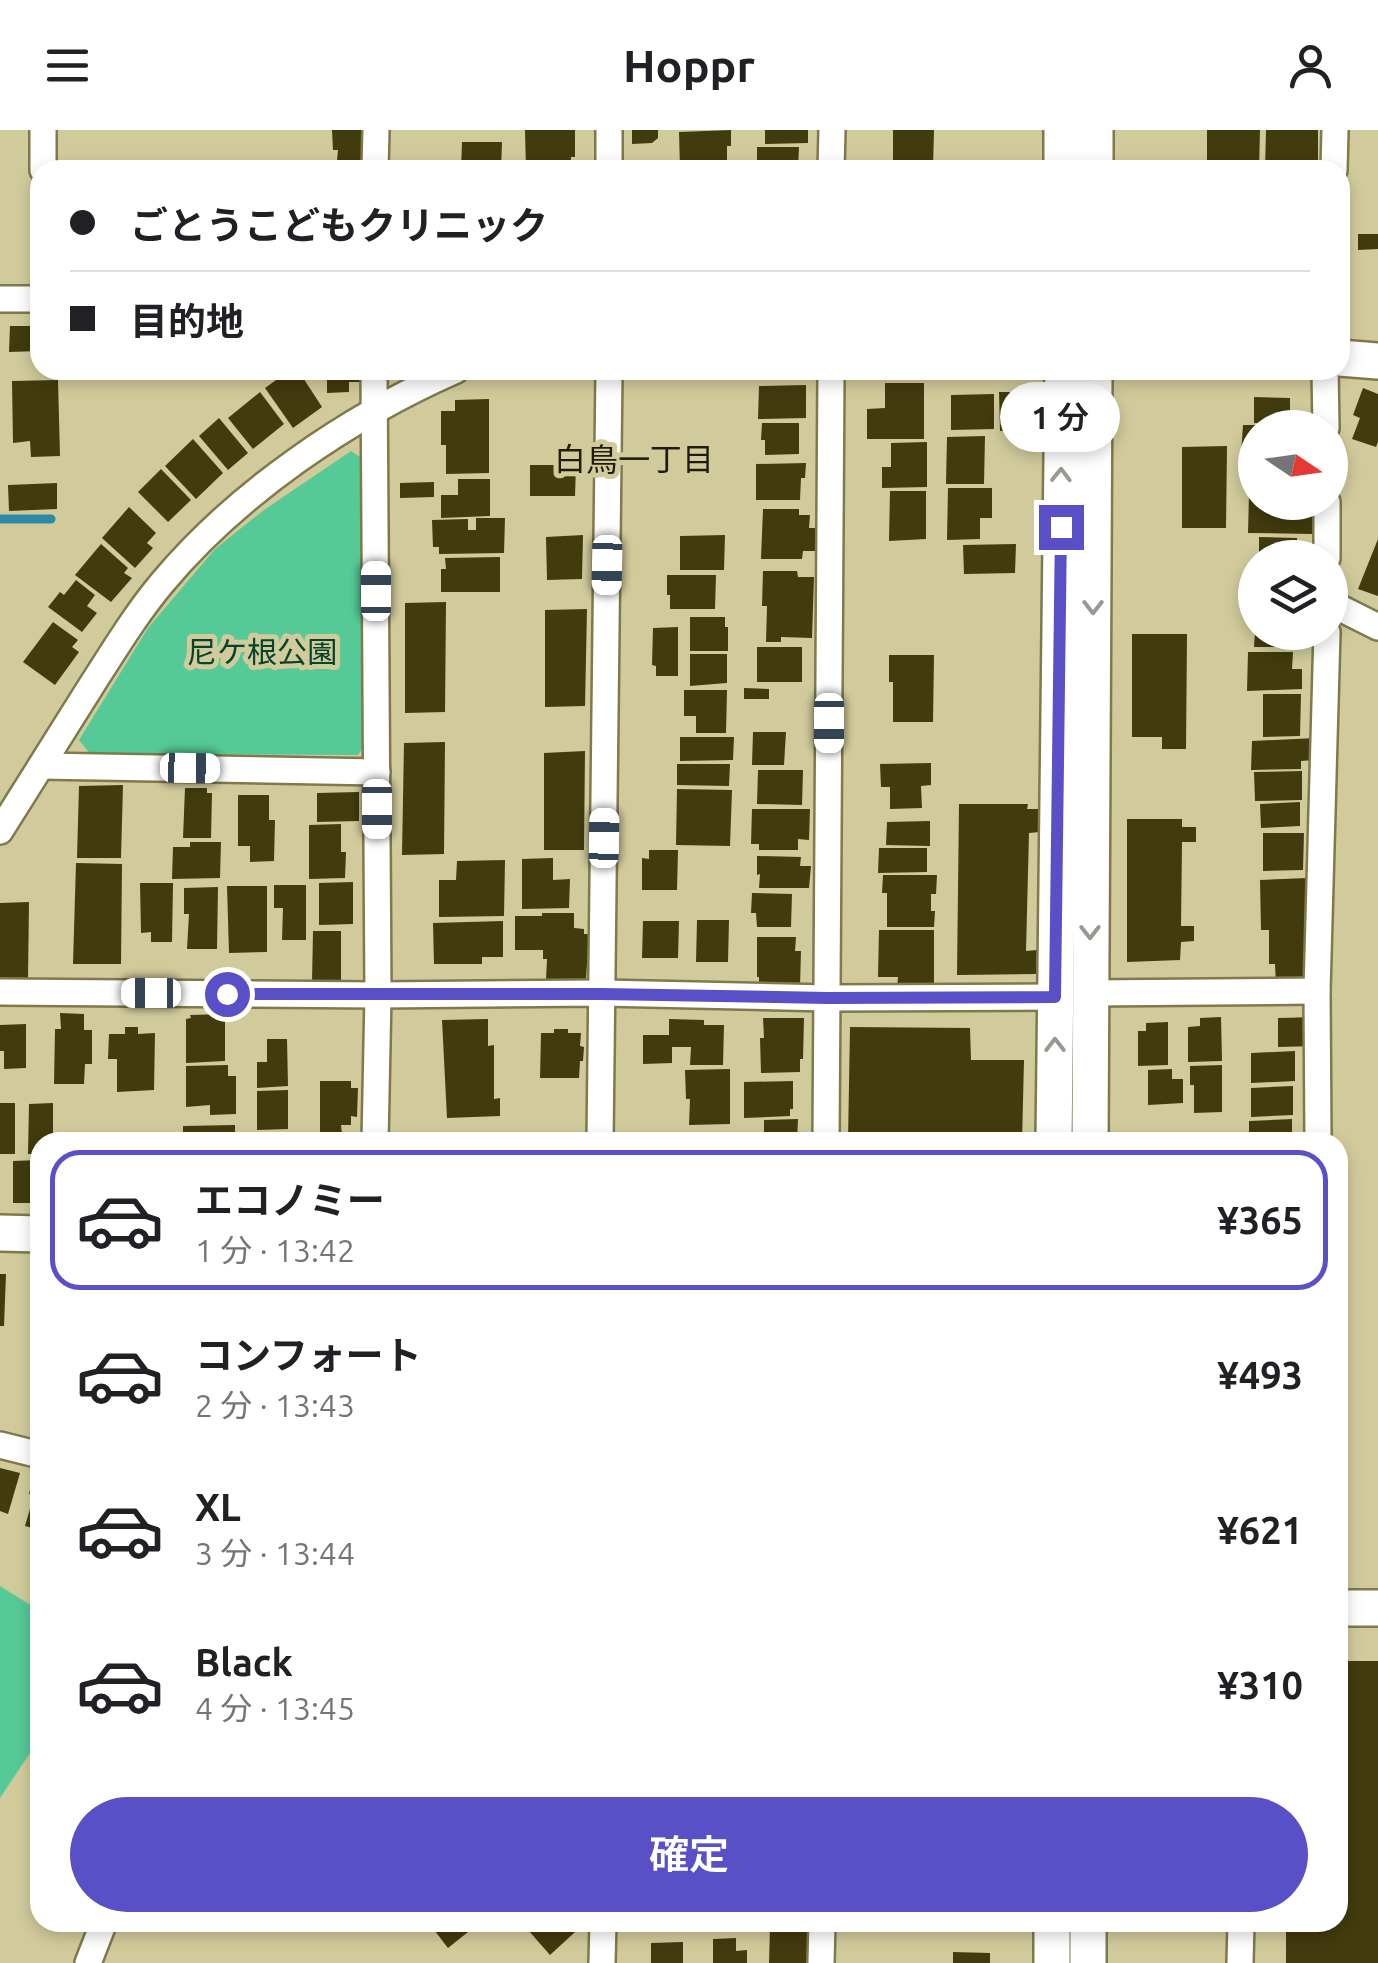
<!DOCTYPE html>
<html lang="ja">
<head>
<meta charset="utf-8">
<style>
  :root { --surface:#fff; --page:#f6f6f6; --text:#202124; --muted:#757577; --line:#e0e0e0; --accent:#594fc7 }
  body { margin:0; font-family:Ubuntu,"Noto Sans JP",sans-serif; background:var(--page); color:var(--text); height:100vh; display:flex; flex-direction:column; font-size:38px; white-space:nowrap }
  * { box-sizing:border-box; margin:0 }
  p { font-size:32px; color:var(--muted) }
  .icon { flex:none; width:55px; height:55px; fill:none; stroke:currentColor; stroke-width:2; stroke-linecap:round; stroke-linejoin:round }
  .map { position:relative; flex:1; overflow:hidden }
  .panel { position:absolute; left:30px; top:1002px; width:1318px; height:800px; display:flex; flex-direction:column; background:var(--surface); border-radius:30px; box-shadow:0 5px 15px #0003 }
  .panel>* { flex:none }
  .top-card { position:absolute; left:30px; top:30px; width:1320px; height:220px; border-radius:30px; box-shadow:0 5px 15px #0003; display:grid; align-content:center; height:220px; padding:0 40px; background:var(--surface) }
  .needle { width:65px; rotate:103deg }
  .fabs { position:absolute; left:1238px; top:280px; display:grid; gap:20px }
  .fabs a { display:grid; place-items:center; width:110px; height:110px; border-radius:50%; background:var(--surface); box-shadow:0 5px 15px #0003; font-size:50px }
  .end { position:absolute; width:45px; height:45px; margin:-22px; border:12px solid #594fc7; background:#fff; box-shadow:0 0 0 5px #fff }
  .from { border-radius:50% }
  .bubble { position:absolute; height:70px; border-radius:35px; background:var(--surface); box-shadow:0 5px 15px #0003; font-size:32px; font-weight:600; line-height:70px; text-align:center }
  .car { position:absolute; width:30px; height:60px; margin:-30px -15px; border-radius:12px; box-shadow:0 0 8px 2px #0007; background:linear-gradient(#fff 24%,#345 0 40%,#fff 0 76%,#345 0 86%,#fff 0) }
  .top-card b { display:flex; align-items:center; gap:35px; height:95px; font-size:38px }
  .top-card b+b { border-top:2px solid var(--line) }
  .top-card i { width:25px; height:25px; background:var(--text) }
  ul { padding:18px 0 0; list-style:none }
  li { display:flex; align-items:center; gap:30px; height:140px; margin:0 20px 15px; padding:0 20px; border:5px solid transparent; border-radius:30px }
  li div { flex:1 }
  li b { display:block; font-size:38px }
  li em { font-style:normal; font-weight:600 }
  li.on { border-color:var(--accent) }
  li>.icon { width:90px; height:90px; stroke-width:1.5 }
  .button { display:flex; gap:20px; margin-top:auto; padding:20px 40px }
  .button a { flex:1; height:115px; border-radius:60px; background:var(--accent); color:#fff; font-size:40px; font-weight:600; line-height:115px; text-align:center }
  header { display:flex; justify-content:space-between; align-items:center; height:130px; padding:0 40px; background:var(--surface); font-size:45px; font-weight:600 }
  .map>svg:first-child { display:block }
</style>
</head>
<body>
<header><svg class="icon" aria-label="menu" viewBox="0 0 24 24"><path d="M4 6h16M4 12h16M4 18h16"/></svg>Hoppr<svg class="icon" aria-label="person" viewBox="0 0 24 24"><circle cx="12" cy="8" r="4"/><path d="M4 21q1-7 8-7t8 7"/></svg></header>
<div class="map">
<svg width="1378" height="1833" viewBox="0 0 1378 1833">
  <rect width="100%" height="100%" fill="#d1cb9c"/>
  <g fill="#55c996">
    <polygon points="351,321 364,330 363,618 358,625 90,624 79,610 148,498 215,419 264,380"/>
    <polygon points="0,1456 40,1481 40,1608 0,1668"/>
  </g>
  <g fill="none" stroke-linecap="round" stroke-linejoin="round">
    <polyline stroke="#2d8aa5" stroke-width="9" points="0,389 51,389"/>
  </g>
  <g fill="#413b0d">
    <polygon points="332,0 367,0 367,30 337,31 338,20 333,20"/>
    <polygon points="525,0 575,0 575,27 571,27 571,40 526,40"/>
    <polygon points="632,0 658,0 658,8 652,13 632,14"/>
    <polygon points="731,0 731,16 727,16 727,38 680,39 679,2"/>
    <polygon points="765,0 808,0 808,13 765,14"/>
    <polygon points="893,0 934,0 933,38 893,38"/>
    <polygon points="1207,0 1260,0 1259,40 1207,40"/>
    <polygon points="1266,0 1318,0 1318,40 1265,40"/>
    <polygon points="462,12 502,12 501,40 461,40"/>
    <polygon points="757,17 799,17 798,40 757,40"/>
    <rect x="951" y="30" width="42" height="10"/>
    <polygon points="1358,104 1378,104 1378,119 1358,120"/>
    <polygon points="10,196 40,196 40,221 9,222"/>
    <polygon points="290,240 298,240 322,277 293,298 265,258"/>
    <polygon points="323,240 368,240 368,252 349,252 349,262 327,263 327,248 323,248"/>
    <polygon points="58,250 60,326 31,327 30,311 13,313 12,251"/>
    <polygon points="885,253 924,253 924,309 867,309 867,279 885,278"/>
    <polygon points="806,255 806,288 758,289 759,256"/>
    <polygon points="1363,258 1378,264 1378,312 1376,317 1352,309 1360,288 1353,285"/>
    <polygon points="260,262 284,294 253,319 228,288"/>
    <polygon points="999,262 1041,262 1041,300 1000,301"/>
    <polygon points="994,264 994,299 951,300 951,265"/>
    <polygon points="1254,267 1290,268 1290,294 1254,293"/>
    <polygon points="489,269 489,343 446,344 446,315 441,315 441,281 455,281 455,270"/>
    <polygon points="219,288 248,323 228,340 199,306"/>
    <polygon points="762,293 799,293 799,324 765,325 765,310 761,310"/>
    <polygon points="1243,295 1255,295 1255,325 1241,325"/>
    <polygon points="985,306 984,354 946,354 947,307"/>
    <polygon points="193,309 223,343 196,369 165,336"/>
    <polygon points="927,312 927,357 882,358 882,337 891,337 891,313"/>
    <polygon points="1227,316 1226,398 1182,398 1182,317"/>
    <polygon points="806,333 805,348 801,348 800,370 756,370 756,334"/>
    <polygon points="530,335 576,335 575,366 530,366"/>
    <polygon points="161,339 191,370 168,392 138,362"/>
    <polygon points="458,349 490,349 490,386 441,388 441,365 458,365"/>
    <polygon points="434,352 434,367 400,368 400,353"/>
    <polygon points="57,353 57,379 9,381 8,355"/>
    <polygon points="948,358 992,358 992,388 980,388 980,409 947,410"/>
    <polygon points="890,361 926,361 926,409 889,411"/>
    <polygon points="1249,364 1255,364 1255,372 1322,372 1322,387 1314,387 1313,404 1248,403"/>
    <polygon points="129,377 156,403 147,413 153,418 135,438 102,408"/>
    <polygon points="763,379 799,379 799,385 810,385 809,398 817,398 816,421 803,421 802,429 761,429"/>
    <polygon points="476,388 505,388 504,423 439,424 439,417 433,417 432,390 468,389 468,400 476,400"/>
    <polygon points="583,405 582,449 547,450 546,407"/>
    <polygon points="725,405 724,440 680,440 680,406"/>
    <polygon points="1259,407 1297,408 1297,414 1320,414 1319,428 1259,428"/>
    <polygon points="1378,409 1378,466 1358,459"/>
    <polygon points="101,414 128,438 124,443 132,448 111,472 75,445"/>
    <polygon points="1016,414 1015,443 964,444 963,415"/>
    <polygon points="500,427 500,462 441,462 441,439 446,439 445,428"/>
    <polygon points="763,441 797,441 798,447 814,447 812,508 781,507 781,512 766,512 767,476 762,476"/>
    <polygon points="667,445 716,445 715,479 670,479 670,465 667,465"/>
    <polygon points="76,450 95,465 87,476 97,483 82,502 48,477 60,462 64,465"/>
    <polygon points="446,472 445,582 405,583 405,473"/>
    <polygon points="587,479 585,576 545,577 545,480"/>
    <polygon points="690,487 725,487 725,497 728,497 728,521 690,521"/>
    <polygon points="53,492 78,510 72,517 79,522 55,555 23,532"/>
    <polygon points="678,497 678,546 656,546 656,536 652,535 653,498"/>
    <polygon points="1255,502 1295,502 1294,517 1254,517"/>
    <polygon points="1132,504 1187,504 1186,619 1162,619 1162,607 1132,607"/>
    <rect x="757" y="517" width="45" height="35"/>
    <polygon points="1248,522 1293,522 1292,539 1302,539 1302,559 1247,561"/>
    <polygon points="690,524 727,524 727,553 690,556"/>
    <polygon points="889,525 934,525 933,592 893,592 893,552 889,552"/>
    <polygon points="744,558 769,559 769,569 744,569"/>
    <polygon points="684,560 727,560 726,603 696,603 696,586 684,586"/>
    <polygon points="1263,564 1301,564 1300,606 1263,607"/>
    <polygon points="753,602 786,602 784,635 752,635"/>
    <polygon points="680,607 734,607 733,630 680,631"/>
    <polygon points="1315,608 1315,630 1301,631 1301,639 1251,640 1252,611"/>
    <polygon points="445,612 444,724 402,725 404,613"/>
    <polygon points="585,621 584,720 544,720 544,623"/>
    <polygon points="931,633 931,655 921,656 922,678 890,679 890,657 881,657 880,634"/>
    <polygon points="677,634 730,634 729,656 677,655"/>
    <polygon points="758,640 803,640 802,675 757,674"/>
    <polygon points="1302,641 1302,670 1255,671 1254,642"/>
    <polygon points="123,655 121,728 77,728 79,656"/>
    <polygon points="185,658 207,658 207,663 212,663 211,708 183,708"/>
    <polygon points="677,659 732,660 730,716 676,715"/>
    <polygon points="359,662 359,691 317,692 317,663"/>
    <polygon points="238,665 269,665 269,690 275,690 274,731 250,732 250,716 238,716"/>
    <polygon points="1300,672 1300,696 1261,698 1260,674"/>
    <polygon points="959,674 1028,674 1027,679 1040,679 1039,702 1029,703 1026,821 1037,820 1036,844 957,845"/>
    <polygon points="752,679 810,679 809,710 798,709 798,720 759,720 759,714 751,714"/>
    <polygon points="1127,689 1182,689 1182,697 1196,697 1196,712 1182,712 1181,796 1194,796 1194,811 1181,812 1180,830 1127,832"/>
    <polygon points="930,691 930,716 886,715 887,692"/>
    <polygon points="341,694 341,722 346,722 345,748 309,749 309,695"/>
    <polygon points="1263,703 1304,703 1303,740 1263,741"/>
    <polygon points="190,712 221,712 220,748 172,749 173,717 190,717"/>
    <polygon points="879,718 927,718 927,742 878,743"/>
    <polygon points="649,720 678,720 677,760 642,760 642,728 649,729"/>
    <polygon points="757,726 801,727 800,736 811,736 809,758 759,758 760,744 757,745"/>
    <polygon points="553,728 553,750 570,749 569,778 522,779 522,729"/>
    <polygon points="505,730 504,786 439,787 439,750 456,750 457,731"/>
    <polygon points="76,733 122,734 121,834 73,834"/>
    <polygon points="883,745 937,745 936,764 931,764 931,781 935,781 934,797 887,797 887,763 882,763"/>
    <polygon points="1307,748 1307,814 1311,853 1276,856 1275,834 1269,834 1269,800 1261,800 1260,750"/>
    <polygon points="353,752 353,794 319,795 319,753"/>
    <polygon points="140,753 173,753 172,812 151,812 151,802 141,803"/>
    <polygon points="274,755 306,755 306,810 282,810 283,778 274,778"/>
    <polygon points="227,756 267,756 267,822 229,823"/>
    <polygon points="218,757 217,819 187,819 189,784 184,784 184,758"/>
    <polygon points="752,763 792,764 791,797 757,797 756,783 751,783"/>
    <polygon points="29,772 28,849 0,849 0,773"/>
    <polygon points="542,783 574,783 574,798 584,799 584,804 589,804 586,849 546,850 547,829 543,829 543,820 515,820 515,786 542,786"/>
    <polygon points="697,790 729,790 728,832 696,832"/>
    <polygon points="503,791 503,827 482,827 482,834 434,834 433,793"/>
    <polygon points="643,791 679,791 678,828 642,828"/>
    <polygon points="879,800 934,800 934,857 897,857 898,847 878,847"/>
    <polygon points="313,801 341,801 341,853 312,853"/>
    <polygon points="757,807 796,807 795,821 801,821 800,857 759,857 759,847 757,847"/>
    <polygon points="60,883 84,884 84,900 92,900 92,934 85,934 84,954 54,954 55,899 61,899"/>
    <polygon points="225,884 225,931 186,933 186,889 191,888 190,885"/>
    <polygon points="1221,887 1222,931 1188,932 1188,897 1200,896 1200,888"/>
    <polygon points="1317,887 1317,916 1278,917 1278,888"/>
    <polygon points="763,888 804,888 803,929 800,929 800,942 761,943 760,908 764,908"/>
    <polygon points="488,889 488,916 494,915 494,969 500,968 500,986 447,988 442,890"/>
    <polygon points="669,889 704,890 704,895 724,895 723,935 690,935 691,917 672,917 672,933 643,934 643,905 669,905"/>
    <polygon points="1168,892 1168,935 1138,936 1138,901 1146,901 1146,893"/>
    <polygon points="26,894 26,938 4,939 4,921 0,921 0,895"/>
    <polygon points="125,897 138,897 138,904 155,903 154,960 117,962 117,929 108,929 109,904 125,904"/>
    <polygon points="850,897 970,898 971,930 1024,930 1022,1012 848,1012"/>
    <polygon points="554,899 568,899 568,903 581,903 580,916 584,917 583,931 580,931 579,948 540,948 541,903 554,903"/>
    <polygon points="267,909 287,909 288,956 257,958 257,932 267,932"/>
    <polygon points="1295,921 1295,951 1251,953 1251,923"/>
    <polygon points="228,935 228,946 236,946 236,984 210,985 210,975 186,977 186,936"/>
    <polygon points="1222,935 1222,982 1194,983 1194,955 1190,955 1190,936"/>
    <polygon points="730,939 730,994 689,995 690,969 686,969 685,940"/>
    <polygon points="1172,939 1172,949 1183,949 1183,973 1148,975 1148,940"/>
    <polygon points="320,951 351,951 351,958 358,958 357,987 351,986 351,995 341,995 342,1004 320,1005"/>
    <polygon points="793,951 793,979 790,979 790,986 744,988 744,952"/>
    <polygon points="1293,956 1293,985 1251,987 1251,958"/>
    <polygon points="288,960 288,999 257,1000 257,961"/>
    <rect x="0" y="973" width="15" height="51"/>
    <polygon points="53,973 53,1012 40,1012 40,1024 28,1024 29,974"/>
    <polygon points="798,989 797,1012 764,1012 764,990"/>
    <polygon points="1292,989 1292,1012 1249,1012 1249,991"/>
    <polygon points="235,995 235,1012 183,1012 183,996"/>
    <rect x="531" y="1003" width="37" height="9"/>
    <polygon points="40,1030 40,1073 13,1073 13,1031"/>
    <polygon points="0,1144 6,1144 4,1196 0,1196"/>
    <polygon points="0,1338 20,1343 8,1384 0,1381"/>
    <polygon points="34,1343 40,1344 40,1400 25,1396 34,1365 29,1364"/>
    <polygon points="1338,1531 1378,1531 1378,1833 1286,1833 1286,1792 1338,1792"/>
    <polygon points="428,1792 469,1792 473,1798 448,1818"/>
    <polygon points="521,1792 586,1792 550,1825"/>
    <polygon points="642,1792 680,1792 680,1800 641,1801"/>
    <polygon points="810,1797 810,1833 769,1833 770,1798"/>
    <polygon points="736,1808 736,1821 747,1820 747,1833 713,1833 713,1809"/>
    <polygon points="683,1812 683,1833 651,1833 651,1813"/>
    <polygon points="953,1822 990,1823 990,1833 953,1833"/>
  </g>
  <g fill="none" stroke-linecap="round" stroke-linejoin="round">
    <g stroke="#7f794c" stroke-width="30">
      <g id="street">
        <polyline points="43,0 43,40"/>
        <polyline points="609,0 609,40"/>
        <polyline points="375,40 376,0"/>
        <polyline points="831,40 832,0"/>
        <polyline points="1334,40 1335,0"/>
        <polyline points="0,169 40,169"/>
        <polyline points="374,240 378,865 375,1012"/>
        <polyline points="1325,240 1326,298"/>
        <polyline points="1327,372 1327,428"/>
        <polyline points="1330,473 1378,497"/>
        <polyline points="41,636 377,642"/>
        <path d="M0,701C31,652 62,602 93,553C115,519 136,484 162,453C237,363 349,287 456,240"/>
        <polyline points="0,862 378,865 602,863 828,868 1055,867"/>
        <polyline points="1090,863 1317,861"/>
        <polyline points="600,1012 609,240"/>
        <polyline points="826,1012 831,240"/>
        <polyline points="1318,1012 1317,861 1327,502"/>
        <polyline points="0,1315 40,1325"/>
        <polyline points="88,1833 104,1792"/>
        <polyline points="602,1833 603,1792"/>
        <polyline points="821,1833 822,1792"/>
        <polyline points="1240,1833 1241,1792"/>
      </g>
    </g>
    <g stroke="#7f794c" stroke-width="40">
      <g id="secondary">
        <polyline points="1062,0 1062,40"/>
        <polyline points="1095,40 1095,0"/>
        <polyline points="1340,228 1378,231"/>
        <polyline points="1054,1012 1063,240"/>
        <polyline points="1090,1012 1094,240"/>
        <polyline points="0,1103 40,1104"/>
        <polyline points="1338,1478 1378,1478"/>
        <polyline points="1052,1792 1052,1833"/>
        <polyline points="1088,1833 1088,1792"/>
      </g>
    </g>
    <use href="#street" stroke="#fff" stroke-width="25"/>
    <use href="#secondary" stroke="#fff" stroke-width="35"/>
  </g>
  <defs><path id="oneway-chevron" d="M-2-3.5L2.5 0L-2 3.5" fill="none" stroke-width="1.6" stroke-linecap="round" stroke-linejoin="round" transform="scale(2.5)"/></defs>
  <g stroke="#9a9991">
    <use href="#oneway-chevron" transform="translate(1061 345) rotate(-89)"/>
    <use href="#oneway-chevron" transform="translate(1093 477) rotate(90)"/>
    <use href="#oneway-chevron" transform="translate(1090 802) rotate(90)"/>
    <use href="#oneway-chevron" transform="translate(1055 915) rotate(-90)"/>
  </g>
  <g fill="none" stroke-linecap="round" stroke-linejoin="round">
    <polyline stroke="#594fc7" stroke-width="12" points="227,864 602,864 828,868 1055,867 1061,397"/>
  </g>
  <g text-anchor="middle" stroke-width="10" stroke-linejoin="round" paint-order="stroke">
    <g font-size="30" fill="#02442c" stroke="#d1cb9c">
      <text x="262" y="533">尼ケ根公園</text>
    </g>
    <g font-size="32" fill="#1f1d0a" stroke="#d1cb9c">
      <text x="634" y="341">白鳥一丁目</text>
    </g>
  </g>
</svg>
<div class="fabs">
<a><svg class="needle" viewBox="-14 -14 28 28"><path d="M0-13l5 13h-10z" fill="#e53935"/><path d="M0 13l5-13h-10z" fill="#757577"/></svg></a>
<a><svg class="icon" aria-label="layers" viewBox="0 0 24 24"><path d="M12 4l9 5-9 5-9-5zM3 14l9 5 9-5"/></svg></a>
</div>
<i class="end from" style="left:227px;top:864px"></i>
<i class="end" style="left:1061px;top:397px"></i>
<div class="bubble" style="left:1000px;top:252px;width:120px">1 分</div>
<i class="car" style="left:607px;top:435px;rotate:181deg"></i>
<i class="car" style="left:376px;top:461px;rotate:0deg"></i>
<i class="car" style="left:829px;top:593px;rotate:180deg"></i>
<i class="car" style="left:190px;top:638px;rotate:91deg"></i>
<i class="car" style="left:377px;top:679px;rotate:180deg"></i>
<i class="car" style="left:604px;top:708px;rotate:1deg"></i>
<i class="car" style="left:151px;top:863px;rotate:270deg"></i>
<div class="top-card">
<b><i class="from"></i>ごとうこどもクリニック</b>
<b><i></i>目的地</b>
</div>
<section class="panel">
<ul>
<li class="on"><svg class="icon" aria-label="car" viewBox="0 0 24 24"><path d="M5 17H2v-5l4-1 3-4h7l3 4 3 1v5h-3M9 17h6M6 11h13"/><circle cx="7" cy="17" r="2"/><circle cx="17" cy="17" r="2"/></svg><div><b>エコノミー</b><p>1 分 · 13:42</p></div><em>¥365</em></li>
<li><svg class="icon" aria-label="car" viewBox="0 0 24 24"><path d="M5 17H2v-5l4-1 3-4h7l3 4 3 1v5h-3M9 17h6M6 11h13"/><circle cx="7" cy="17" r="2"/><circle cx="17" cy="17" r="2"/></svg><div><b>コンフォート</b><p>2 分 · 13:43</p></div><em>¥493</em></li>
<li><svg class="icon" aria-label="car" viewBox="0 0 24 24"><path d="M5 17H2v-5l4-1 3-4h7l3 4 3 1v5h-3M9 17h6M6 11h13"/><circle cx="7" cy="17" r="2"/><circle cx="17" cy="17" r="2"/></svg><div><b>XL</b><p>3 分 · 13:44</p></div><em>¥621</em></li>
<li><svg class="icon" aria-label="car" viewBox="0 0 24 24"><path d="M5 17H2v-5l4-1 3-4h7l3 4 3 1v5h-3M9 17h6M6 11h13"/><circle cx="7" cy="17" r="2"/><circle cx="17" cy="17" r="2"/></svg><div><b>Black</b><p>4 分 · 13:45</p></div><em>¥310</em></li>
</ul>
<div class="button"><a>確定</a></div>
</section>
</div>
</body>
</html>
